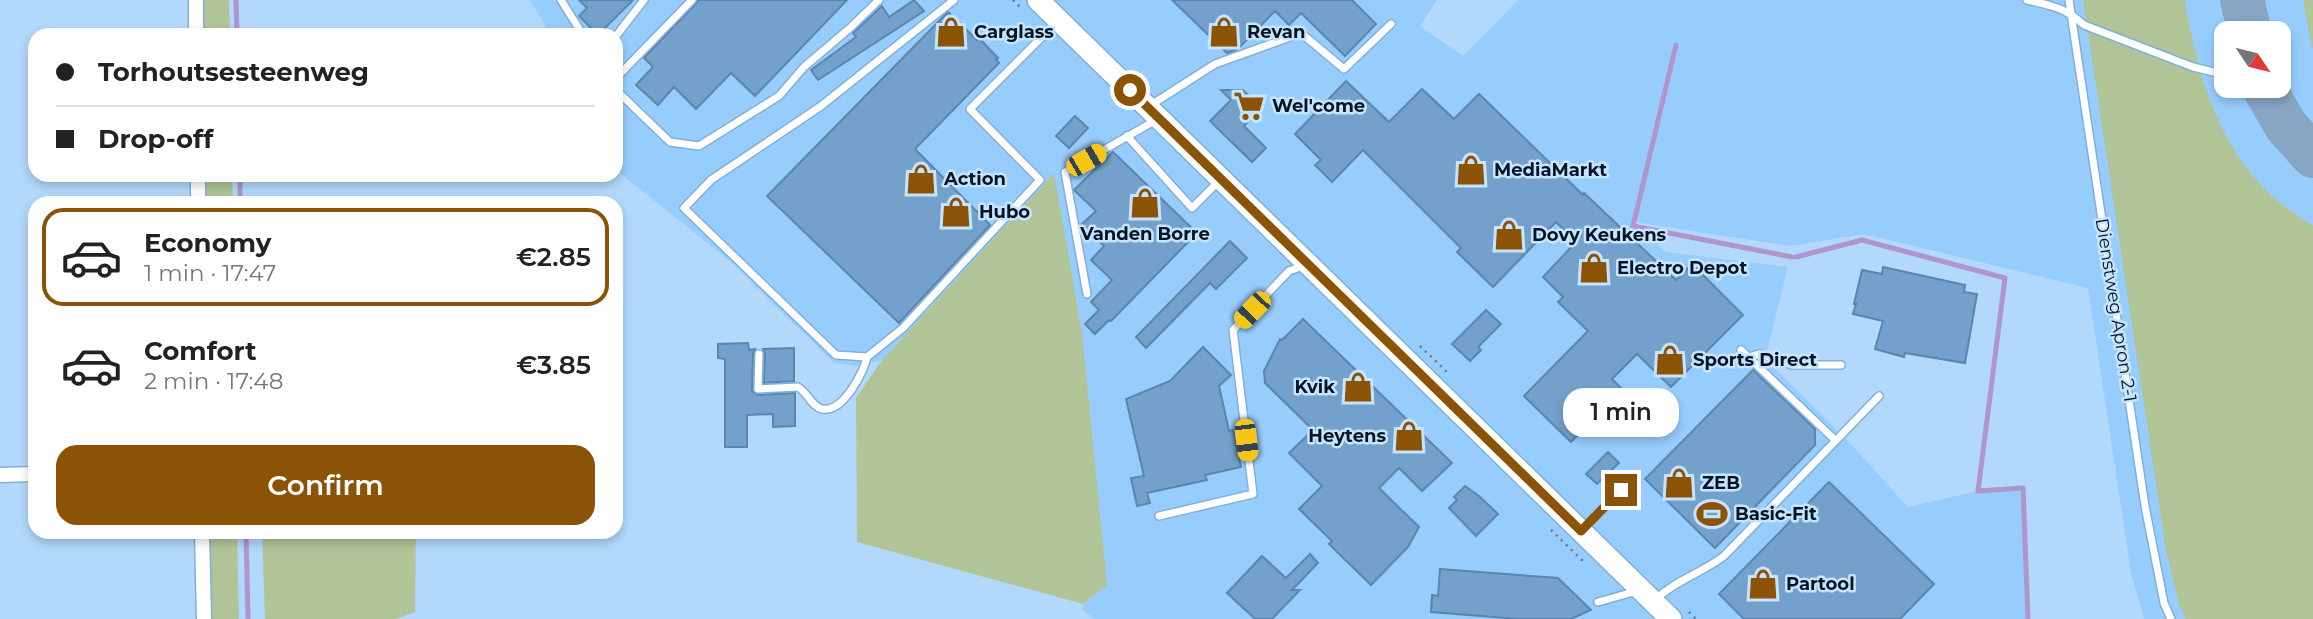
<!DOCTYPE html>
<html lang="en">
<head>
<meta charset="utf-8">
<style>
  :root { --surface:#fff; --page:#f6f6f6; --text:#222; --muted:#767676; --line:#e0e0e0; --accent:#8a5305 }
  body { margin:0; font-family:Montserrat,sans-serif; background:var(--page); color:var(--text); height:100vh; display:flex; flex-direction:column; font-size:26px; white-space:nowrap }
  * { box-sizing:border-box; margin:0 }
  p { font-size:23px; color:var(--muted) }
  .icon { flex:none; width:38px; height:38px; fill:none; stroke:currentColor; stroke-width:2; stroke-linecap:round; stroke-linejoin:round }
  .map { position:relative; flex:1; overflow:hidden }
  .details { position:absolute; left:28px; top:196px; width:595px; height:343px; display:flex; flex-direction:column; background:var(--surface); border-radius:21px; box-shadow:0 4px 10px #0003 }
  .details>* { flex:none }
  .hud { position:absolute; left:28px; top:28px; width:595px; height:154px; border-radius:21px; box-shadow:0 4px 10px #0003; display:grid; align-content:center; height:154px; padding:0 28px; background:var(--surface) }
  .needle { width:46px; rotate:125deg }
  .buttons { position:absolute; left:2214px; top:21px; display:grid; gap:14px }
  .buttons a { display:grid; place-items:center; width:77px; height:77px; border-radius:14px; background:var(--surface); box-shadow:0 4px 10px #0003; font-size:35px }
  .end { position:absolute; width:32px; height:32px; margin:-16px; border:9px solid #8a5305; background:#fff; box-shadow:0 0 0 4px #fff }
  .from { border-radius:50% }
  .bubble { position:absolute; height:49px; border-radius:21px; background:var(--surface); box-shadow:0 4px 10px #0003; font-size:23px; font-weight:600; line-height:49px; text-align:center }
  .car { position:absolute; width:21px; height:42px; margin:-21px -10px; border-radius:9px; box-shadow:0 0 5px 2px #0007; background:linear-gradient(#f5c518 24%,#345 0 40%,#f5c518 0 76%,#345 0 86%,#f5c518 0) }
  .hud b { display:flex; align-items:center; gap:24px; height:66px; font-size:26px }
  .hud b+b { border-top:2px solid var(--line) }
  .hud i { width:18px; height:18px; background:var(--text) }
  ul { padding:12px 0 0; list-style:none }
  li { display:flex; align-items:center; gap:21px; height:98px; margin:0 14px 10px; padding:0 14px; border:4px solid transparent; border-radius:21px }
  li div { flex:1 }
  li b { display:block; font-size:26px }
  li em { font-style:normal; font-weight:600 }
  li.current { border-color:var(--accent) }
  li>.icon { width:63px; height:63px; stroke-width:1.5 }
  .action { display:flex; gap:14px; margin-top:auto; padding:14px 28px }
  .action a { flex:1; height:80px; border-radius:21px; background:var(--accent); color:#fff; font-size:28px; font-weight:600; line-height:80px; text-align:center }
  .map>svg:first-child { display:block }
</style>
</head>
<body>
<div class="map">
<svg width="2313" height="619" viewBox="0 0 2313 619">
  <rect width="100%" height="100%" fill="#b2d8fb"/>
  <path fill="#97cdfd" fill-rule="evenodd" d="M530,0H1437L1420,26L1463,56L1518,0H2313V619H2144L2131,573L2088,288L1864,234L1790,246L1635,222L1665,252L1788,267L1765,359L1847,440L1908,507L1978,491L2023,488L2028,619H1095L1082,610L1083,604L1107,585L1054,174L882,360L859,366L834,363L730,261L621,174L616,146V35H551ZM2226,33H2278V86H2226Z"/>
  <g fill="#b1c498">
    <polygon points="201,0 229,0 230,35 202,35"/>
    <path d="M2083,0H2185C2197,73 2217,146 2274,198C2286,208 2300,217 2313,226V619H2186L2179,604L2166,551Z"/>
    <polygon points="2303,0 2313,0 2313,49 2312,47"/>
    <polygon points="1054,173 1082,332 1107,585 1083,604 857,542 856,398 882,360"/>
    <polygon points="204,175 232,175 233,203 204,203"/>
    <polygon points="210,532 237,532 239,619 210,619"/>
    <polygon points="262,532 416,532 415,612 396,619 265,619"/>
  </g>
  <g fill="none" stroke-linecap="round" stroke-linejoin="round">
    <g stroke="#af95cb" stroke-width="5">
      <polyline points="236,0 237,35"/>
      <polyline points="1676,45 1633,226 1792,257"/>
      <polyline points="240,175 240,203"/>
      <polyline points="1796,257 1862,240 2005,278 1978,491 2023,488 2028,619"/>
      <polyline points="246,532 248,619"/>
    </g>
    <g stroke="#86a6c4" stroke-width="44">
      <polyline points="2242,0 2250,33"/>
      <polyline points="2263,86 2286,126 2313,156"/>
    </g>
  </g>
  <g fill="#73a1cb" stroke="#5986af" stroke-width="2">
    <polygon points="579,0 633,0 598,35 579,16 587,8"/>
    <polygon points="699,0 847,0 755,96 731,73 696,109 674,87 658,105 636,85 653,67 644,58"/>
    <polygon points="914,0 924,11 818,80 811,70 856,37 853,33 882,6 889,17"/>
    <polygon points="1172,0 1352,0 1376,24 1345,56 1301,13 1289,25 1275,11 1238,49 1227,53"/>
    <polygon points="948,12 977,40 979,38 998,58 996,59 999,63 915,149 990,225 899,323 767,196"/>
    <polygon points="1346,81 1389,122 1422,89 1454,119 1479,94 1583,195 1584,193 1676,280 1692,264 1743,315 1671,387 1637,354 1612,379 1622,389 1571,442 1524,396 1588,331 1558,302 1563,297 1543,277 1576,242 1556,222 1493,287 1457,252 1461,248 1363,150 1332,182 1315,165 1321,160 1295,134"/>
    <polygon points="1221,90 1243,90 1261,108 1244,126 1266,148 1252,162 1210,121 1231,100"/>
    <polygon points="1075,116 1088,128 1069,148 1056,136"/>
    <polygon points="1113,152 1197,233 1111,321 1109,320 1095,334 1085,324 1099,310 1091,302 1112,280 1091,260 1104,246 1082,224 1096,211 1074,190"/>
    <polygon points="1230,241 1247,258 1216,289 1210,283 1146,348 1136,337"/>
    <polygon points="1883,267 1965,285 1964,292 1977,294 1965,363 1905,353 1904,357 1875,349 1883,321 1853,314 1856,304 1854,304 1862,270 1882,274"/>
    <polygon points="1486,310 1501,324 1478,347 1481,350 1470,361 1452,344"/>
    <polygon points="1303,319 1452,463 1422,491 1399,468 1379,488 1419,527 1408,547 1371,585 1329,544 1332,541 1299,509 1322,486 1289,453 1313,430 1265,383 1264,371 1280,339 1282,340"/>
    <polygon points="748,343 749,350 755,349 753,354 752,391 758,395 795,393 795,426 773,427 773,414 747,415 747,447 725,447 725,359 718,358 718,344"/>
    <polygon points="1203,347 1231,375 1219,386 1229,431 1233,430 1241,467 1205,475 1207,480 1147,493 1150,503 1137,506 1131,478 1144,476 1126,399 1170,381"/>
    <polygon points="794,348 794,381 764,383 765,354 763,349"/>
    <polygon points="1753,370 1815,429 1815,445 1715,548 1645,479"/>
    <polygon points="1608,452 1619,463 1597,484 1586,474"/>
    <polygon points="1829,482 1934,584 1900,619 1744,619 1719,594"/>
    <polygon points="1465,486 1479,496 1498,514 1476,536 1449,508 1457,500 1454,497"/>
    <polygon points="1310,554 1318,563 1292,590 1300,590 1272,619 1255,619 1227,593 1262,556 1286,578"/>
    <polygon points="1440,569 1558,578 1591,610 1571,619 1518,619 1431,612 1432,595 1438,596"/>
  </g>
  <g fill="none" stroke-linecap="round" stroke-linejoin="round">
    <g stroke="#80afd9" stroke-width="10">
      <g id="lane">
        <polyline points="561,0 583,35"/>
        <polyline points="954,0 821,106 711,180 684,208 836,355 867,357 903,328 1040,180 970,109 1057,22"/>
        <path d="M2027,0C2050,5 2066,8 2084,25L2193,67L2226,75"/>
        <polyline points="2069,0 2145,506 2164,603 2171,619"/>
        <polyline points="616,36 644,0"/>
        <polyline points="616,78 692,0"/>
        <polyline points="616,90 670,142 699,146 779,96 804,67 850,28 879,0"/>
        <polyline points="1151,105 1215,64 1301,33 1344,69 1391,24"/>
        <polyline points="1127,136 1192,208 1220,180"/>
        <polyline points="1087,294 1065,172 1158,119"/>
        <polyline points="1741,350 1835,440"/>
        <path d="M759,354L758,389L798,387C807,392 812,407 822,409C843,413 864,372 867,357"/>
        <polyline points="1749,357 1760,354 1792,365 1841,365"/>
        <polyline points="1159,516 1253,494 1233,330 1289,271 1303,266"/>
        <polyline points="1584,528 1621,490"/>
        <path d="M1656,599C1676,580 1702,573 1724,556L1879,396"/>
        <polyline points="1598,602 1637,591"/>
      </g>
    </g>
    <g stroke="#80afd9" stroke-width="17">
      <g id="street">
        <polyline points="196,0 196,35"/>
        <polyline points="198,175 198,203"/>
        <polyline points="0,475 35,474"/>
        <polyline points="202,532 204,619"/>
      </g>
    </g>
    <g stroke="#80afd9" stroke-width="24">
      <polyline id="primary" points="1038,0 1671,619"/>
    </g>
    <g stroke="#5f7b94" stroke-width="2.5" stroke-dasharray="2 5" stroke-linecap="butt">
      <polyline points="1013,0 1020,7"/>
      <polyline points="1420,346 1450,375"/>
      <polyline points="1551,530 1584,562"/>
      <polyline points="1689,612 1696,619"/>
    </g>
    <use href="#lane" stroke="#fff" stroke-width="7"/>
    <use href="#street" stroke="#fff" stroke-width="14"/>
    <use href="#primary" stroke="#fff" stroke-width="21"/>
  </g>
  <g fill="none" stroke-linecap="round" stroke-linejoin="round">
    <polyline stroke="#8a5305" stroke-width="9" points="1130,90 1581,531 1621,490"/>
  </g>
  <defs>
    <g id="shop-bare" transform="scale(2.415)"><path d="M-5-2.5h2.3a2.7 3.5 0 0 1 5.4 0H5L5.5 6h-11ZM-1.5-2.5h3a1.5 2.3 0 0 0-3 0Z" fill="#8a5305" stroke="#c7e4fe" stroke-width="2.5" paint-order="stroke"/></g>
    <g id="supermarket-bare" transform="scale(2.415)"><path d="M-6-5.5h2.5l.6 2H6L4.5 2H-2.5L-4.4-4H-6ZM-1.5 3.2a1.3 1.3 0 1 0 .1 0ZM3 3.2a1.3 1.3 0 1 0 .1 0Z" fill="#8a5305" stroke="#c7e4fe" stroke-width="2.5" paint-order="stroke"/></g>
    <g id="stadium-bare" transform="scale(2.415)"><path d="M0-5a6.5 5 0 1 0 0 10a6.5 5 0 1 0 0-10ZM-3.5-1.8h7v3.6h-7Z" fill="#8a5305" stroke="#c7e4fe" stroke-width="2.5" paint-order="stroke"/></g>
  </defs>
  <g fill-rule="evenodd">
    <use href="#shop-bare" x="951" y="32"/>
    <use href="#shop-bare" x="1224" y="32"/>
    <use href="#supermarket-bare" x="1249" y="106"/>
    <use href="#shop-bare" x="1471" y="170"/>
    <use href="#shop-bare" x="921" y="179"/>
    <use href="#shop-bare" x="1145" y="203"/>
    <use href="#shop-bare" x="956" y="212"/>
    <use href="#shop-bare" x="1509" y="235"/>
    <use href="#shop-bare" x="1594" y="268"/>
    <use href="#shop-bare" x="1670" y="360"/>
    <use href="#shop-bare" x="1358" y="387"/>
    <use href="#shop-bare" x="1409" y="436"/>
    <use href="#shop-bare" x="1679" y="483"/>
    <use href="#stadium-bare" x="1712" y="514"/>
    <use href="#shop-bare" x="1763" y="584"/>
  </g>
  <g text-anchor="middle" stroke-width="5" stroke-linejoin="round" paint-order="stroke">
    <g font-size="18" font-weight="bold" fill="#041524" stroke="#c7e4fe" text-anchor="start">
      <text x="974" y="38">Carglass</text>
      <text x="1247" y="38">Revan</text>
      <text x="1272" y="112">Wel'come</text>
      <text x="1494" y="176">MediaMarkt</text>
      <text x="944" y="185">Action</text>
      <text x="979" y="218">Hubo</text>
      <text x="1145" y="240" text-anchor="middle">Vanden Borre</text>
      <text x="1532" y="241">Dovy Keukens</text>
      <text x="1617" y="274">Electro Depot</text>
      <text x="1693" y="366">Sports Direct</text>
      <text x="1335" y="393" text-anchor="end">Kvik</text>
      <text x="1386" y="442" text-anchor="end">Heytens</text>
      <text x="1702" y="489">ZEB</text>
      <text x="1735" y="520">Basic-Fit</text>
      <text x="1786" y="590">Partool</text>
    </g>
    <g font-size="18" fill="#041524" stroke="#c7e4fe">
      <text transform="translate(2116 310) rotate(81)" y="6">Dienstweg Apron 2-1</text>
    </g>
  </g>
</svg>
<div class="buttons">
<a><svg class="needle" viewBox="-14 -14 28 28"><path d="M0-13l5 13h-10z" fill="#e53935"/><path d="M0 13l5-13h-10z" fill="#767676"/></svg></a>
</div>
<i class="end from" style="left:1130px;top:90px"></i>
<i class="end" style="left:1621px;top:490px"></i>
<div class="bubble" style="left:1563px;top:388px;width:116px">1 min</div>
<i class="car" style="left:1086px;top:160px;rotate:60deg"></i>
<i class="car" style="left:1252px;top:310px;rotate:224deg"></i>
<i class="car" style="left:1246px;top:440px;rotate:173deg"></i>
<div class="hud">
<b><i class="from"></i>Torhoutsesteenweg</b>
<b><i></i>Drop-off</b>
</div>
<section class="details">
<ul>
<li class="current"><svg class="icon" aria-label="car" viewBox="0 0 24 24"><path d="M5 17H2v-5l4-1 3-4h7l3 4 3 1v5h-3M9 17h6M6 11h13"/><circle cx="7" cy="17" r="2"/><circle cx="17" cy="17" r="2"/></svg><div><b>Economy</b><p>1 min · 17:47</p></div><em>€2.85</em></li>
<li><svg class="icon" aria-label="car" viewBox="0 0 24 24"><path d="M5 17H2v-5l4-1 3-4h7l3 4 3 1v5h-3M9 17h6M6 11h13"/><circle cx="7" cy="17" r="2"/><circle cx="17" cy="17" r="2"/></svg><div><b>Comfort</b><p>2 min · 17:48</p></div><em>€3.85</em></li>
</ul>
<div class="action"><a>Confirm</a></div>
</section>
</div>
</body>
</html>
